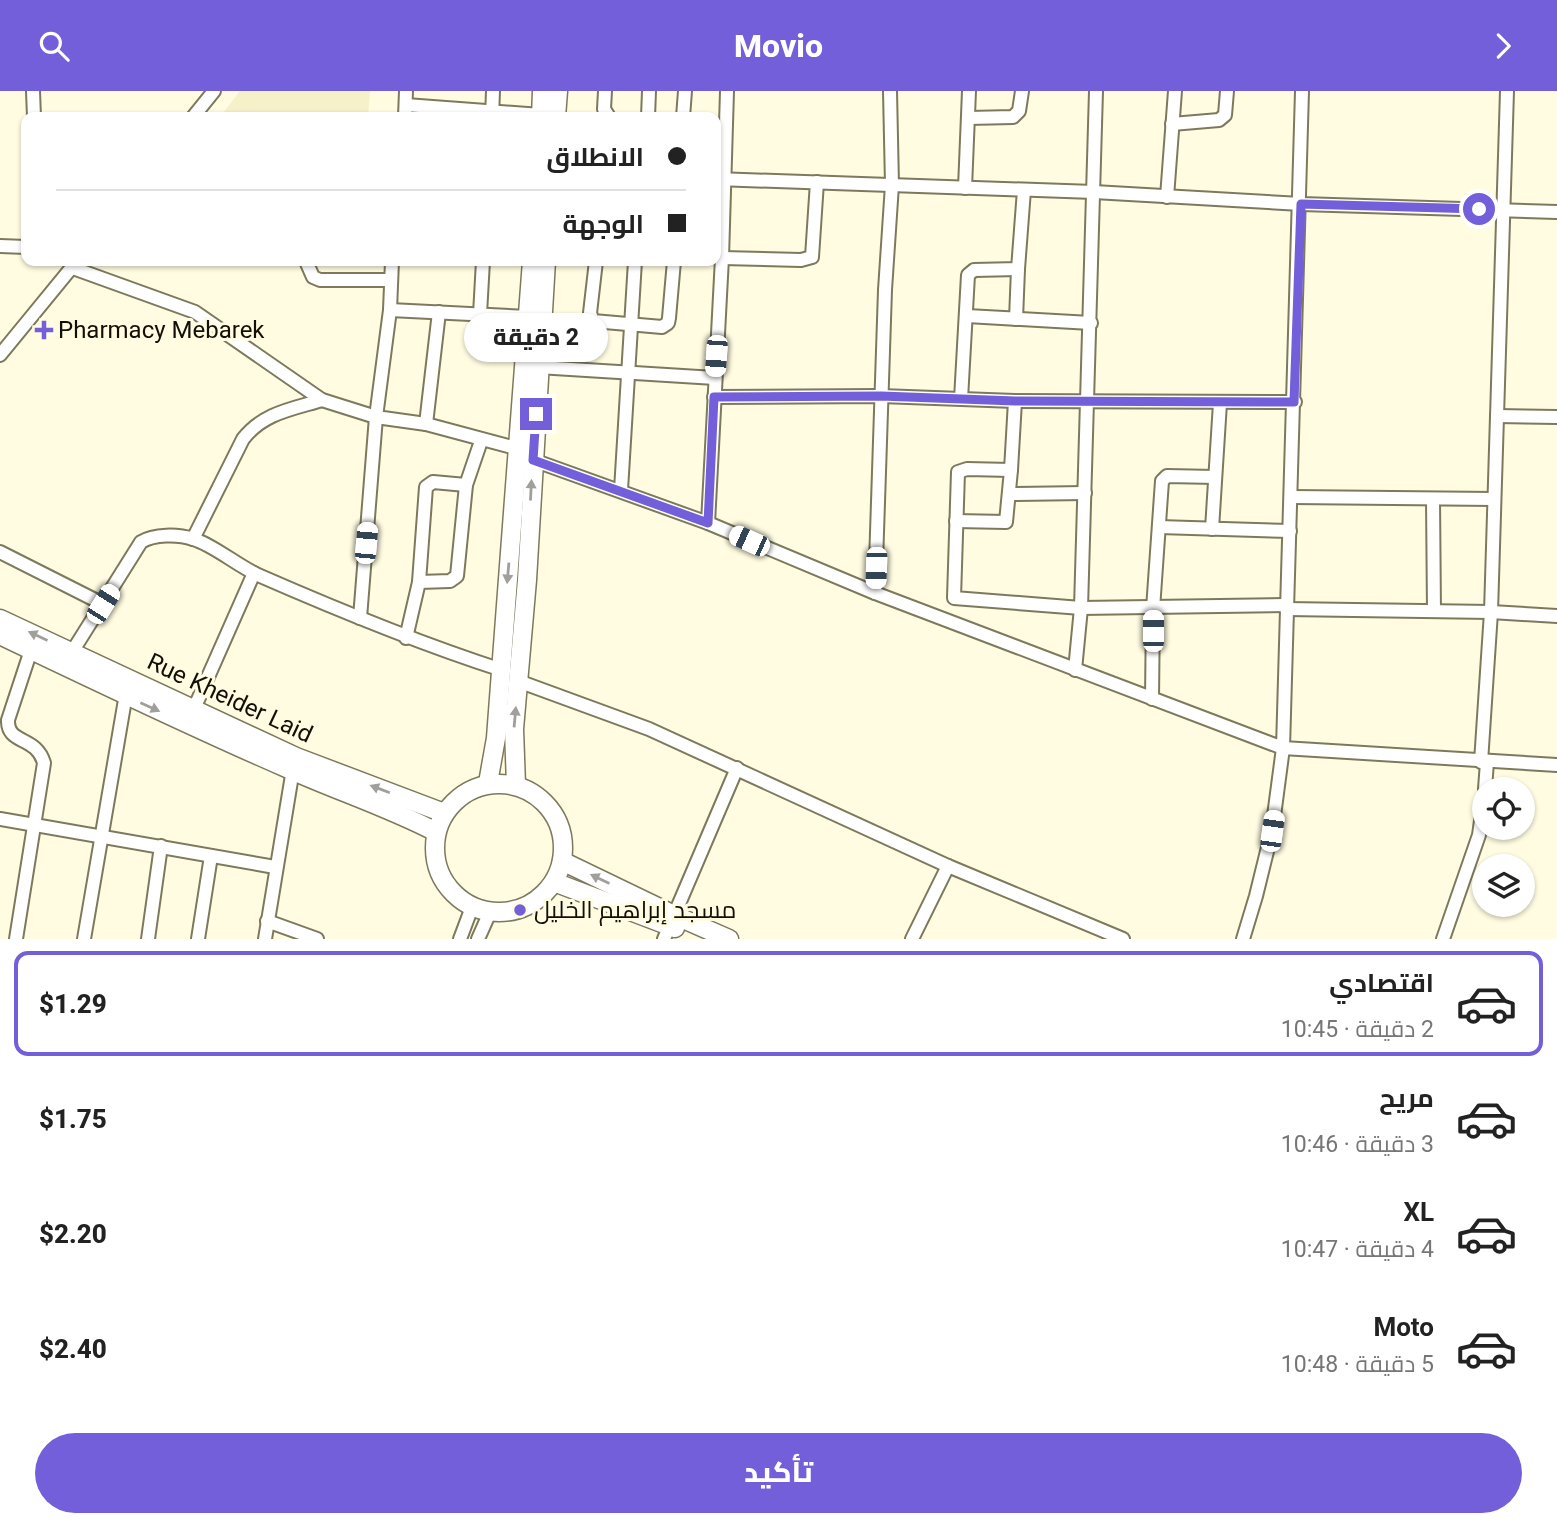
<!DOCTYPE html>
<html lang="ar">
<head>
<meta charset="utf-8">
<style>
  :root { --surface:#fff; --page:#f6f6f6; --text:#222; --muted:#767676; --line:#e0e0e0; --accent:#725fd9 }
  body { margin:0; font-family:Roboto,Cairo,sans-serif; background:var(--page); color:var(--text); direction:rtl; height:100vh; display:flex; flex-direction:column; font-size:26px; white-space:nowrap }
  * { box-sizing:border-box; margin:0 }
  p { font-size:23px; color:var(--muted) }
  .icon { flex:none; width:38px; height:38px; fill:none; stroke:currentColor; stroke-width:2; stroke-linecap:round; stroke-linejoin:round }
  .map { position:relative; height:848px; overflow:hidden; direction:ltr }
  .drawer { display:flex; flex-direction:column; background:var(--surface); flex:1 }
  .drawer>* { flex:none }
  .hud { position:absolute; left:21px; top:21px; width:700px; height:154px; border-radius:14px; box-shadow:0 2px 5px #0004; direction:rtl; display:grid; align-content:center; height:154px; padding:0 35px; background:var(--surface) }
  .controls { position:absolute; left:1472px; top:686px; display:grid; gap:14px }
  .controls a { display:grid; place-items:center; width:63px; height:63px; border-radius:50%; background:var(--surface); box-shadow:0 2px 5px #0004; font-size:35px }
  .end { position:absolute; width:32px; height:32px; margin:-16px; border:9px solid #725fd9; background:#fff; box-shadow:0 0 0 4px #fff }
  .from { border-radius:50% }
  .bubble { position:absolute; height:49px; border-radius:24px; background:var(--surface); box-shadow:0 2px 5px #0004; font-size:23px; font-weight:800; line-height:49px; text-align:center; direction:rtl }
  .car { position:absolute; width:21px; height:42px; margin:-21px -10px; border-radius:9px; box-shadow:0 0 5px 2px #0007; background:linear-gradient(#fff 24%,#345 0 40%,#fff 0 76%,#345 0 86%,#fff 0) }
  .hud b { display:flex; align-items:center; gap:24px; height:66px; font-size:26px }
  .hud b+b { border-top:2px solid var(--line) }
  .hud i { width:18px; height:18px; background:var(--text) }
  ul { padding:12px 0 0; list-style:none }
  li { display:flex; align-items:center; gap:21px; height:105px; margin:0 14px 10px; padding:0 21px; border:4px solid transparent; border-radius:14px }
  li div { flex:1 }
  li b { display:block; font-size:26px }
  li em { font-style:normal; font-weight:800 }
  li.selected { border-color:var(--accent) }
  li>.icon { width:63px; height:63px; stroke-width:1.5 }
  .action { display:flex; gap:14px; margin-top:auto; padding:14px 35px }
  .action a { flex:1; height:80px; border-radius:42px; background:var(--accent); color:#fff; font-size:28px; font-weight:800; line-height:80px; text-align:center }
  header { display:flex; justify-content:space-between; align-items:center; height:91px; padding:0 35px; background:var(--accent); color:#fff; font-size:32px; font-weight:800 }
  .map>svg:first-child { display:block }
</style>
</head>
<body>
<header><svg class="icon" aria-label="forward" viewBox="0 0 24 24"><path d="M9 5l7 7-7 7"/></svg>Movio<svg class="icon" aria-label="search" viewBox="0 0 24 24"><circle cx="10" cy="10" r="6"/><path d="M15 15l6 6"/></svg></header>
<div class="map">
<svg width="1557" height="848" viewBox="0 0 1557 848">
  <rect width="100%" height="100%" fill="#fffce2"/>
  <polygon fill="#f6f1c9" points="240,0 370,0 368,26 220,26"/>
  <g fill="none" stroke-linecap="round" stroke-linejoin="round">
    <g stroke="#7d795c" stroke-width="16">
      <g id="street">
        <polyline points="33,0 34,26"/>
        <polyline points="605,0 604,18 609,26"/>
        <polyline points="406,14 541,24"/>
        <polyline points="193,26 214,0"/>
        <polyline points="405,26 406,0"/>
        <polyline points="492,26 493,0"/>
        <polyline points="648,26 649,0"/>
        <polyline points="683,26 685,0"/>
        <polyline points="968,27 1013,26 1019,20 1022,0"/>
        <polyline points="1172,33 1219,29 1225,24 1227,0"/>
        <polyline points="716,88 1094,101 1301,113 1557,121"/>
        <polyline points="965,97 969,0"/>
        <polyline points="1167,106 1175,0"/>
        <polyline points="0,155 26,156"/>
        <polyline points="722,167 801,169 812,166 817,91"/>
        <polyline points="306,170 313,186 320,189 390,189"/>
        <polyline points="596,170 590,222 593,230 662,236 668,232 669,227 674,170"/>
        <polyline points="73,177 195,221 322,309 376,326 426,333 519,358"/>
        <polyline points="390,219 528,226"/>
        <polyline points="480,223 483,170"/>
        <polyline points="967,225 1091,232"/>
        <polyline points="1016,228 1018,178"/>
        <polyline points="0,264 77,170"/>
        <polyline points="538,276 715,287"/>
        <polyline points="714,306 881,305 1015,310 1295,311"/>
        <polyline points="961,308 968,184 974,179 1018,178 1024,99"/>
        <polyline points="1015,310 1011,379 967,378 958,381 954,507 1081,517 1286,514"/>
        <polyline points="1497,325 1557,326"/>
        <polyline points="426,333 439,221"/>
        <polyline points="533,369 708,432 875,502 1283,657 1302,0"/>
        <polyline points="621,399 635,170"/>
        <polyline points="1010,403 1085,402"/>
        <polyline points="1292,406 1494,408"/>
        <polyline points="1433,408 1434,520"/>
        <polyline points="956,430 1006,431 1011,379"/>
        <polyline points="708,432 722,167 727,0"/>
        <polyline points="1159,436 1290,440"/>
        <polyline points="1212,438 1220,312"/>
        <path d="M193,448L243,348C263,322 292,318 322,309"/>
        <polyline points="0,461 103,513"/>
        <polyline points="419,491 450,490 457,485 466,394 481,350"/>
        <polyline points="875,502 885,199 892,94 890,0"/>
        <polyline points="1286,518 1491,521 1557,525"/>
        <polyline points="360,527 376,326 390,219 392,170"/>
        <polyline points="406,547 419,491 426,396 433,391 466,394"/>
        <path d="M72,561L141,451C154,443 178,443 193,448C212,453 238,475 258,484C338,519 418,552 502,579"/>
        <polyline points="1075,579 1081,517 1096,0"/>
        <polyline points="518,590 649,638 948,775 1123,848"/>
        <polyline points="1152,608 1153,518 1162,390 1167,385 1215,386"/>
        <polyline points="193,620 254,482"/>
        <polyline points="1481,671 1491,521 1507,0"/>
        <polyline points="1485,698 1487,671"/>
        <polyline points="0,728 275,776"/>
        <polyline points="267,830 317,848"/>
        <path d="M16,848L44,672C36,644 7,654 8,629L31,559"/>
        <polyline points="84,848 127,597"/>
        <polyline points="148,848 161,755"/>
        <polyline points="198,848 211,765"/>
        <polyline points="265,848 294,672"/>
        <polyline points="460,848 472,816"/>
        <polyline points="478,848 490,821"/>
        <polyline points="664,848 737,677"/>
        <polyline points="912,848 948,775"/>
        <polyline points="1243,848 1256,805 1272,740 1283,657 1557,674"/>
        <polyline points="1443,848 1479,744 1484,708"/>
      </g>
    </g>
    <g stroke="#7d795c" stroke-width="21">
      <g id="secondary">
        <polyline points="541,26 542,0"/>
        <polyline points="556,26 558,0"/>
        <polyline points="0,528 296,666 444,722"/>
        <path d="M0,544C96,590 192,636 289,678C338,700 388,716 436,741"/>
        <polyline points="488,692 496,647 532,170"/>
        <circle cx="499" cy="757" r="64"/>
        <polyline points="516,694 514,638 527,489 546,170"/>
        <polyline points="562,770 674,824 729,848"/>
        <polyline points="554,791 675,837"/>
      </g>
    </g>
    <use href="#street" stroke="#fff" stroke-width="12"/>
    <use href="#secondary" stroke="#fff" stroke-width="18"/>
  </g>
  <defs><path id="oneway-solid" d="M-6-.8H1V-3.2L6.5 0L1 3.2V.8H-6Z" transform="scale(1.75)"/></defs>
  <g fill="#a09f9b">
    <use href="#oneway-solid" transform="translate(531 399) rotate(-87)"/>
    <use href="#oneway-solid" transform="translate(508 482) rotate(95)"/>
    <use href="#oneway-solid" transform="translate(38 545) rotate(-155)"/>
    <use href="#oneway-solid" transform="translate(150 616) rotate(24)"/>
    <use href="#oneway-solid" transform="translate(515 626) rotate(-85)"/>
    <use href="#oneway-solid" transform="translate(380 698) rotate(-159)"/>
    <use href="#oneway-solid" transform="translate(600 788) rotate(-154)"/>
  </g>
  <g fill="none" stroke-linecap="round" stroke-linejoin="round">
    <polyline stroke="#725fd9" stroke-width="9" points="536,323 533,369 708,432 714,306 881,305 1015,310 1294,311 1301,113 1479,118"/>
  </g>
  <g fill="#725fd9" stroke="#fffce2" stroke-width="2.5">
    <path d="M40.5 228.5h7v7h7v7h-7v7h-7v-7h-7v-7h7z"/>
    <circle cx="520" cy="819" r="7"/>
  </g>
  <g text-anchor="middle" stroke-width="6" stroke-linejoin="round" paint-order="stroke">
    <g font-size="24" fill="#121006" stroke="#fffce2" text-anchor="start">
      <text x="58" y="247">Pharmacy Mebarek</text>
      <text x="534" y="827">مسجد إبراهيم الخليل</text>
    </g>
    <g font-size="24" fill="#121006" stroke="#fffce2">
      <text transform="translate(230 607) rotate(25)" y="8">Rue Kheider Laid</text>
    </g>
  </g>
</svg>
<div class="controls">
<a><svg class="icon" aria-label="locate" viewBox="0 0 24 24"><circle cx="12" cy="12" r="6"/><path d="M12 2v4M12 18v4M2 12h4M18 12h4"/></svg></a>
<a><svg class="icon" aria-label="layers" viewBox="0 0 24 24"><path d="M12 4l9 5-9 5-9-5zM3 14l9 5 9-5"/></svg></a>
</div>
<i class="end from" style="left:1479px;top:118px"></i>
<i class="end" style="left:536px;top:323px"></i>
<div class="bubble" style="left:464px;top:222px;width:144px">2 دقيقة</div>
<i class="car" style="left:716px;top:265px;rotate:184deg"></i>
<i class="car" style="left:749px;top:450px;rotate:294deg"></i>
<i class="car" style="left:366px;top:452px;rotate:5deg"></i>
<i class="car" style="left:876px;top:477px;rotate:182deg"></i>
<i class="car" style="left:103px;top:513px;rotate:32deg"></i>
<i class="car" style="left:1153px;top:540px;rotate:0deg"></i>
<i class="car" style="left:1272px;top:740px;rotate:8deg"></i>
<div class="hud">
<b><i class="from"></i>الانطلاق</b>
<b><i></i>الوجهة</b>
</div>
</div>
<section class="drawer">
<ul>
<li class="selected"><svg class="icon" aria-label="car" viewBox="0 0 24 24"><path d="M5 17H2v-5l4-1 3-4h7l3 4 3 1v5h-3M9 17h6M6 11h13"/><circle cx="7" cy="17" r="2"/><circle cx="17" cy="17" r="2"/></svg><div><b>اقتصادي</b><p>2 دقيقة · 10:45</p></div><em>$1.29</em></li>
<li><svg class="icon" aria-label="car" viewBox="0 0 24 24"><path d="M5 17H2v-5l4-1 3-4h7l3 4 3 1v5h-3M9 17h6M6 11h13"/><circle cx="7" cy="17" r="2"/><circle cx="17" cy="17" r="2"/></svg><div><b>مريح</b><p>3 دقيقة · 10:46</p></div><em>$1.75</em></li>
<li><svg class="icon" aria-label="car" viewBox="0 0 24 24"><path d="M5 17H2v-5l4-1 3-4h7l3 4 3 1v5h-3M9 17h6M6 11h13"/><circle cx="7" cy="17" r="2"/><circle cx="17" cy="17" r="2"/></svg><div><b>XL</b><p>4 دقيقة · 10:47</p></div><em>$2.20</em></li>
<li><svg class="icon" aria-label="car" viewBox="0 0 24 24"><path d="M5 17H2v-5l4-1 3-4h7l3 4 3 1v5h-3M9 17h6M6 11h13"/><circle cx="7" cy="17" r="2"/><circle cx="17" cy="17" r="2"/></svg><div><b>Moto</b><p>5 دقيقة · 10:48</p></div><em>$2.40</em></li>
</ul>
<div class="action"><a>تأكيد</a></div>
</section>
</body>
</html>
